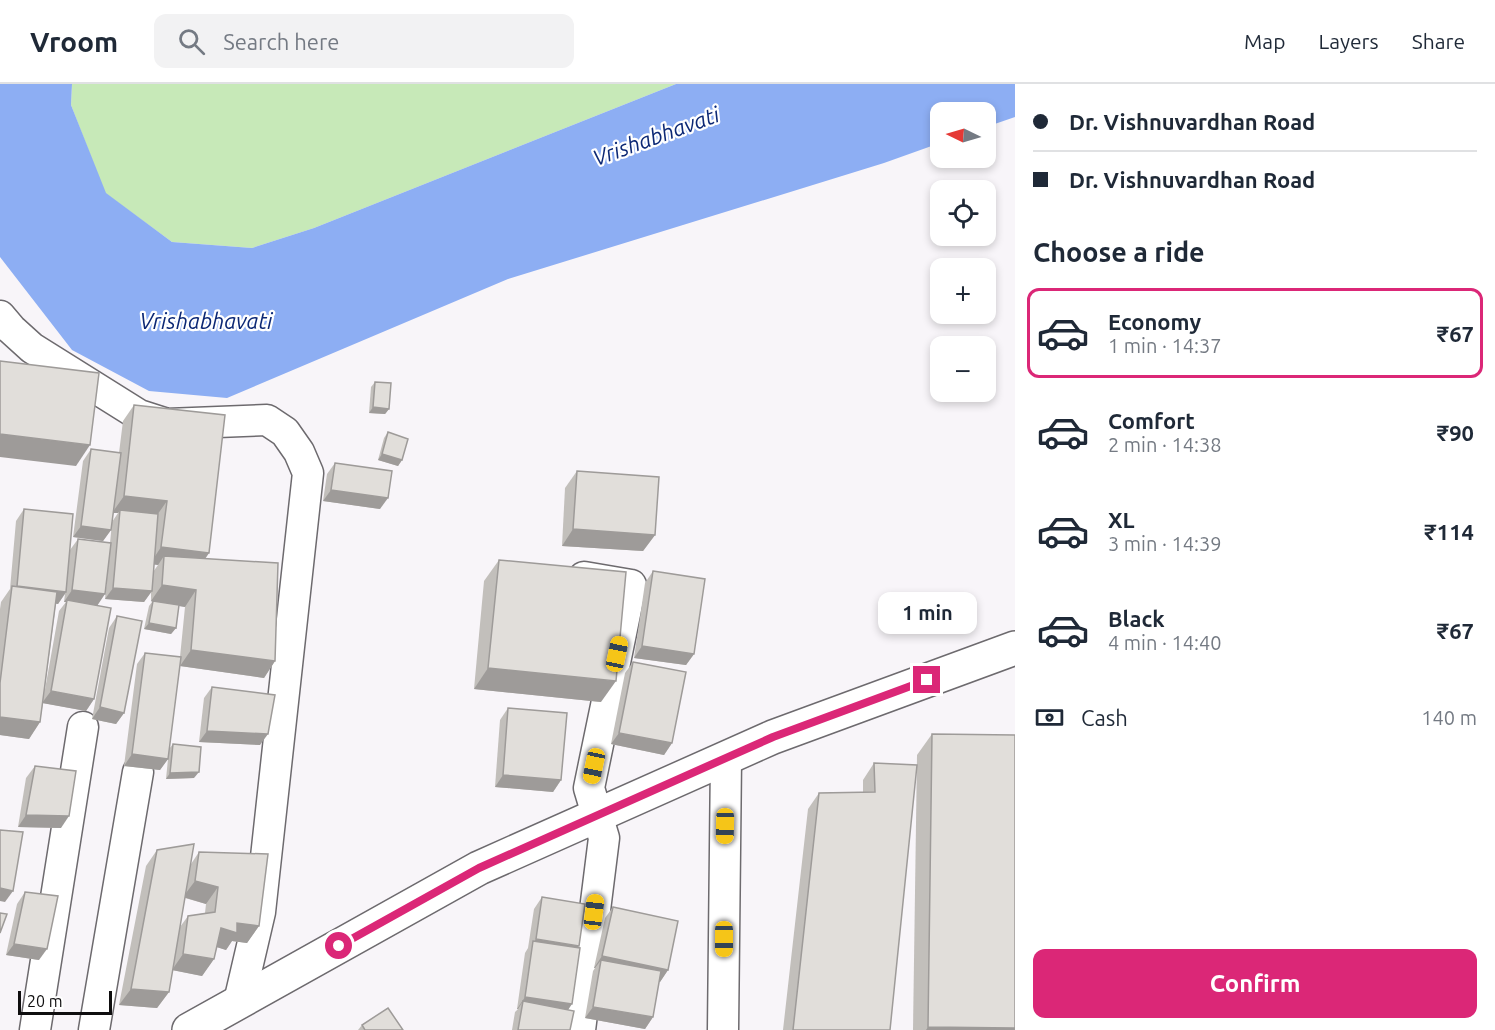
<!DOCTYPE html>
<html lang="en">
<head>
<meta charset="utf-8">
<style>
  :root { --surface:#fff; --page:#f2f2f3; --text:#1f2937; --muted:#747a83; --line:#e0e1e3; --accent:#db2777 }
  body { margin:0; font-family:Ubuntu,sans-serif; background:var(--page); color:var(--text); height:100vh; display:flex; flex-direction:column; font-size:22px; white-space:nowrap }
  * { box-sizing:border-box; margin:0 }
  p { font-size:20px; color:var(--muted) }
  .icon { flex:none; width:33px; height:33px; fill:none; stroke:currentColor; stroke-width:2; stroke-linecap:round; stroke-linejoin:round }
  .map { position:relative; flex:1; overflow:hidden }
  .drawer { display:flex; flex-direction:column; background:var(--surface); width:480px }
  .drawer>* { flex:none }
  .guide { display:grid; align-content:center; height:132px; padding:0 18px; background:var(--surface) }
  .needle { width:39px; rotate:275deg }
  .fabs { position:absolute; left:930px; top:18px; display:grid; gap:12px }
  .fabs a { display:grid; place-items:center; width:66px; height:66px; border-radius:12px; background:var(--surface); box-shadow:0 3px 9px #0003; font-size:30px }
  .scale { position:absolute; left:18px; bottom:15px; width:94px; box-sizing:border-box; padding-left:6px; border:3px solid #0f0e0f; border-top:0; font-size:16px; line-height:21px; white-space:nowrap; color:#0f0e0f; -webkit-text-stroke:4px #fff; paint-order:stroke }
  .end { position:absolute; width:27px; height:27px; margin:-14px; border:8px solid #db2777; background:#fff; box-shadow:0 0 0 3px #fff }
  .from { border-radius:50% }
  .bubble { position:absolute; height:42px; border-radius:12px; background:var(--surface); box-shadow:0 3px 9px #0003; font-size:20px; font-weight:700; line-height:42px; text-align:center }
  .car { position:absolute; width:18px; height:36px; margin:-18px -9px; border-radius:8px; box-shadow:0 0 4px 2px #0007; background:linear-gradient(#f5c518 24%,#345 0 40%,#f5c518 0 76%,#345 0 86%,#f5c518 0) }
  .guide b { display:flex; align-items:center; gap:21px; height:57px; font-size:22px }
  .guide b+b { border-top:2px solid var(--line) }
  .guide i { width:15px; height:15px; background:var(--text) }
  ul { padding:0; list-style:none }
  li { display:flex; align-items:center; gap:18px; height:90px; margin:0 12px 9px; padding:0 6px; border:3px solid transparent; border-radius:12px }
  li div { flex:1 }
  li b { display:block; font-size:22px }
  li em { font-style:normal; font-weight:700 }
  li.current { border-color:var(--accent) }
  li>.icon { width:54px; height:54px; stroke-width:1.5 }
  h2 { padding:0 18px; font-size:27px; line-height:72px }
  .pay { display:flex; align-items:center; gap:15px; height:66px; padding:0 18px; font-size:22px }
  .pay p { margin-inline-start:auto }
  .primary-button { display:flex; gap:12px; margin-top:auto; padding:12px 18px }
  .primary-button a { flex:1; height:69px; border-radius:12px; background:var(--accent); color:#fff; font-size:24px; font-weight:700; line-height:69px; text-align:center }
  header { display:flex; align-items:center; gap:36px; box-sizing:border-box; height:84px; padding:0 30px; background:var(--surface); border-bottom:2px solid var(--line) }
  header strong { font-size:28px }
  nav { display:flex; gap:33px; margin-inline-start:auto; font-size:21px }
  .search { width:420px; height:54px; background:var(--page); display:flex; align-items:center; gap:15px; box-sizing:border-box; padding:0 21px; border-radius:12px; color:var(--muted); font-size:22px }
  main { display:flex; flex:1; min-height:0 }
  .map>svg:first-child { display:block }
</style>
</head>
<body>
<header>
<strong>Vroom</strong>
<div class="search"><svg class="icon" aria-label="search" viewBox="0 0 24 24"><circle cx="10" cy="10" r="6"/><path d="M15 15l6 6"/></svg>Search here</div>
<nav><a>Map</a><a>Layers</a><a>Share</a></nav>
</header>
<main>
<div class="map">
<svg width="1015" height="946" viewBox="0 0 1015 946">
  <rect width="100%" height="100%" fill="#f8f5f9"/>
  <polygon fill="#c7e9b8" points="72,0 676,0 314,144 252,164 172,158 105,109 71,21"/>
  <polygon fill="#8daef3" points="0,0 72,0 71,21 106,109 172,158 252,164 314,144 676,0 1015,0 1015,33 986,43 986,28 940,28 940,59 884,79 508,195 227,314 149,307 72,266 0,173"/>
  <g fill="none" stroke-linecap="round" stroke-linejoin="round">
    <g stroke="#6d6a6e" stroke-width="33">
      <g id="minor">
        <polyline points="0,232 11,245 32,264 139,331 167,340 267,336 285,348 299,368 308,389 260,828 239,918"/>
        <polyline points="35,946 83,643"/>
        <polyline points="94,946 138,688"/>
        <polyline points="580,946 604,754 589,704 631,501 584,493"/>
        <polyline points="723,946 726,674"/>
      </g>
    </g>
    <g stroke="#6d6a6e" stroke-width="36">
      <polyline id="secondary" points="189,946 479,784 773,653 1015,564"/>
    </g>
    <use href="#minor" stroke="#fff" stroke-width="30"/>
    <use href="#secondary" stroke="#fff" stroke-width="33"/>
  </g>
  <g fill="#c2bfbb" fill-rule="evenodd">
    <polygon points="375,298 389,325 385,330 369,329 371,303"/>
    <path d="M134,321L209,469L205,475L275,577L264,594L180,582L169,665L173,660L194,694L166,695L168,675L160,686L124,682L137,580L145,569L180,573L185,523L179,522L176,544L171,550L144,545L149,522L152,518L151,517V508L144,518L105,515L108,483L97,521L94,615L86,627L43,619L40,638L29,655L0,651V525L1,518L10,505L16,437L24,425L70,466L78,455L110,459L112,439L111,446L103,457L73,453L83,377L91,365L119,369L123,337ZM113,429H118L112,438ZM154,480L158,481L153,488ZM65,510L64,518H66L59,527L44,611L56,519L58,520Z"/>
    <polygon points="388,348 402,376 398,382 378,376 384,354"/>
    <polygon points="335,379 380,425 323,417 327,390"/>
    <polygon points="577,387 655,451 643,467 562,462 565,404"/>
    <polygon points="499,476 601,618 474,605 484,497"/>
    <polygon points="653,487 694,570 686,581 634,574 645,499"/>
    <polygon points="117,532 124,629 116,640 92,635 109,544"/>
    <polygon points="633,578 672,659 664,671 611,660 625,589"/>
    <polygon points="212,603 260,661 199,658 204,614"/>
    <polygon points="508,624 561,696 553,708 495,703 500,636"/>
    <polygon points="932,650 1015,946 913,946 917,671"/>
    <polygon points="874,679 890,946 783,946 808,725 819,709 863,708 863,696"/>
    <polygon points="35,682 61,744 18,743 26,694"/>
    <path d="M157,766L191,780L199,768L259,842L247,859L232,857L226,866L217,863L214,875L202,892L172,886L169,908L157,924L119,921L146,782ZM185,814L206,820L205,829L188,832L180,843Z"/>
    <polygon points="25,808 39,876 6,871 17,820"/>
    <polygon points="542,813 577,863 568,925 570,946 512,946 515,928 518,925 517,925 525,869 528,864 534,825"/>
    <polygon points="613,823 668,886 660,898 659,898 653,933 645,945 585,934 593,887 595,884 594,884 605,834"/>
    <polygon points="362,941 403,946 358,946"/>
  </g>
  <g fill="#9e9b99">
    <polygon points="373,323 389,325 385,330 369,329"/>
    <polygon points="0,350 90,361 76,382 0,373"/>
    <polygon points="382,370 402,376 398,382 378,376"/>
    <polygon points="331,406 388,414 380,425 323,417"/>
    <polygon points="124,412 167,417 155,434 120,426 118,429 112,429"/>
    <polygon points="81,442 111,446 103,457 73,453"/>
    <polygon points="573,445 655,451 643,467 562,462"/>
    <polygon points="161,463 209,469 197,486 164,472 158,481 150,480"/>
    <polygon points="162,501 196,506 185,523 151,517"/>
    <polygon points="17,503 66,508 58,520 11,515"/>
    <polygon points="113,504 152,507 144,518 105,515"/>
    <polygon points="72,506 105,510 97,522 67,516 66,518 64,518"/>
    <polygon points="149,539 176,544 171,550 144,545"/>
    <polygon points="642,562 694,570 686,581 634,574"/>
    <polygon points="191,566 275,577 264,594 180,582"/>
    <polygon points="488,584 616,597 601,618 474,605"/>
    <polygon points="51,607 94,615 86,627 42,619"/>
    <polygon points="100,623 124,629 116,640 92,635"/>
    <polygon points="0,633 40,638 29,655 0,651"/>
    <polygon points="207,647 268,650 260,661 199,658"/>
    <polygon points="619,649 672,659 664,671 611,660"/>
    <polygon points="132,670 168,675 160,686 124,682"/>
    <polygon points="199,688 194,694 166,695 170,689"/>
    <polygon points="503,691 561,696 553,708 495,703"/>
    <polygon points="26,731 69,732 61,744 18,743"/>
    <polygon points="195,797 218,803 206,820 183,813"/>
    <polygon points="0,804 13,807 5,818 0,817"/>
    <polygon points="237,839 259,842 247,859 232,857 226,866 210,861 221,844"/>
    <polygon points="536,855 579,862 570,873 533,859"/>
    <polygon points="14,860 47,865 39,876 6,871"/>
    <polygon points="183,870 214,875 202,892 172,886"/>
    <polygon points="602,872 668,886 660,898 599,885 601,876 595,884 594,884"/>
    <polygon points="131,905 169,908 157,924 119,921"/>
    <polygon points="525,913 572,920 564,932 523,917 518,925 517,925"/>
    <polygon points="593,923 653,933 645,945 585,934"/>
    <polygon points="928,943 1015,944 1015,946 926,946"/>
  </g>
  <g fill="#e1deda" stroke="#9e9b99" stroke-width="1.5">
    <polygon points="0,277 99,289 90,361 0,350"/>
    <polygon points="375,298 391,299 389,325 373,323"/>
    <polygon points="134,321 225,331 209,469 161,463 167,417 124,412"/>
    <polygon points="388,348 408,355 402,376 382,370"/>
    <polygon points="91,365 121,369 111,446 81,442"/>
    <polygon points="335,379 392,387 388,414 331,406"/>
    <polygon points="577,387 659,393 655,451 573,445"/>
    <polygon points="24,425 73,430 66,508 17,502"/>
    <polygon points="120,426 158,430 152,507 113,504"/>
    <polygon points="78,455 111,459 105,510 72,506"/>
    <polygon points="164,472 278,479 275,577 191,566 196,506 162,501"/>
    <polygon points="499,476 626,488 616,597 488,584"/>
    <polygon points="653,487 705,495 694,570 642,562"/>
    <polygon points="12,502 57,508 40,638 0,633 0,599"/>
    <polygon points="67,516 111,524 94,615 51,607"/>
    <polygon points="153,517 179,521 176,544 149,539"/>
    <polygon points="117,532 142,537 124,629 100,623"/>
    <polygon points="145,569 181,573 168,675 132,670"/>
    <polygon points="633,578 686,588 672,659 619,649"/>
    <polygon points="212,603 275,611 268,650 207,647"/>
    <polygon points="508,624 567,629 561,696 503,691"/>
    <polygon points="932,650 1015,651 1015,944 928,943"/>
    <polygon points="173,660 201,663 199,688 170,689"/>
    <polygon points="874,679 917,681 890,946 793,946 819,709 875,708"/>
    <polygon points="35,682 76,687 69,732 26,731"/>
    <polygon points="0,746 23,748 13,807 0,804"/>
    <polygon points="194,760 169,908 131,905 157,766"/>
    <polygon points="199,768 268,770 259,842 237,839 237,849 221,844 214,875 183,870 188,832 215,828 218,803 195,797"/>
    <polygon points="25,808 58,812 47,865 14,860"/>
    <polygon points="542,813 585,820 579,862 536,855"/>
    <polygon points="613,823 678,837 668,886 602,872"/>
    <polygon points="0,829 7,830 0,849"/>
    <polygon points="533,857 580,864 572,920 525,913"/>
    <polygon points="601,876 661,887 653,933 593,923"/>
    <polygon points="523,917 574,927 570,946 518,946"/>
    <polygon points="388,924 403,946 365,946 362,941"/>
  </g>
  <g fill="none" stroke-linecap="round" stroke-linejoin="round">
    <polyline stroke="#db2777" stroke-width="8" points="339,862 479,784 773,653 927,596"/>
  </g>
  <g text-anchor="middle" stroke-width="4.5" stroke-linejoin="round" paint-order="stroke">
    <g font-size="22" font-style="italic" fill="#0c2875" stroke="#fff">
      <text transform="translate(656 52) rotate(-20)" y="8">Vrishabhavati</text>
      <text x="206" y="245">Vrishabhavati</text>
    </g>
  </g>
</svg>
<div class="fabs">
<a><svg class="needle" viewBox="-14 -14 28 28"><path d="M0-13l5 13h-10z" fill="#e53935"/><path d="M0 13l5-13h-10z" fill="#747a83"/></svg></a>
<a><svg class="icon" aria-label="locate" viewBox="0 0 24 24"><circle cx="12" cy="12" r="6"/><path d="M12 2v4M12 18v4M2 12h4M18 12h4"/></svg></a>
<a>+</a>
<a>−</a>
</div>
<div class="scale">20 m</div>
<i class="end from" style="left:339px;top:862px"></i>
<i class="end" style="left:927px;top:596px"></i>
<div class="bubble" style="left:878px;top:508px;width:99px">1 min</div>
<i class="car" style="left:617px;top:570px;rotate:12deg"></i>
<i class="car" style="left:594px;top:682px;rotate:192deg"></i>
<i class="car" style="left:725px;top:742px;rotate:181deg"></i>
<i class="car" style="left:594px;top:828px;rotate:7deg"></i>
<i class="car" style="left:724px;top:855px;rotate:180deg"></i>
</div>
<section class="drawer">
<div class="guide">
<b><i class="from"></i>Dr. Vishnuvardhan Road</b>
<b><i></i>Dr. Vishnuvardhan Road</b>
</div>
<h2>Choose a ride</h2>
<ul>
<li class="current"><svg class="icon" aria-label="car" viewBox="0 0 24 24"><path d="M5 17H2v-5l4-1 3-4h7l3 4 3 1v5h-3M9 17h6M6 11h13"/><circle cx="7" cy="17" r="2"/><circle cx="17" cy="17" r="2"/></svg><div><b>Economy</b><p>1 min · 14:37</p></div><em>₹67</em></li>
<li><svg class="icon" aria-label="car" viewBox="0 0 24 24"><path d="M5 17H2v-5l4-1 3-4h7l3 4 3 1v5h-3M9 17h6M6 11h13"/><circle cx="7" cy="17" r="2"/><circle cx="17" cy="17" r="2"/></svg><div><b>Comfort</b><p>2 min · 14:38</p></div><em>₹90</em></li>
<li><svg class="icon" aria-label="car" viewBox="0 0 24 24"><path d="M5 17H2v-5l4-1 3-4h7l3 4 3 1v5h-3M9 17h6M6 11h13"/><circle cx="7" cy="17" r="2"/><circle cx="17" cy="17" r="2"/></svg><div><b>XL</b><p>3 min · 14:39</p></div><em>₹114</em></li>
<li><svg class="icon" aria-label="car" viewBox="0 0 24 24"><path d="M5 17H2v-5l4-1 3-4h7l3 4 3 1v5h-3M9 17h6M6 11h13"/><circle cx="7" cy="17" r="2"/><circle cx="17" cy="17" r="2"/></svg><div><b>Black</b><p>4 min · 14:40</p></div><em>₹67</em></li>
</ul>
<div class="pay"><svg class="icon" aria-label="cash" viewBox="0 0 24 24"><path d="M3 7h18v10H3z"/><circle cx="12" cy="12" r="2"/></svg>Cash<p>140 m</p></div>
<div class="primary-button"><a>Confirm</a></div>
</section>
</main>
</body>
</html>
